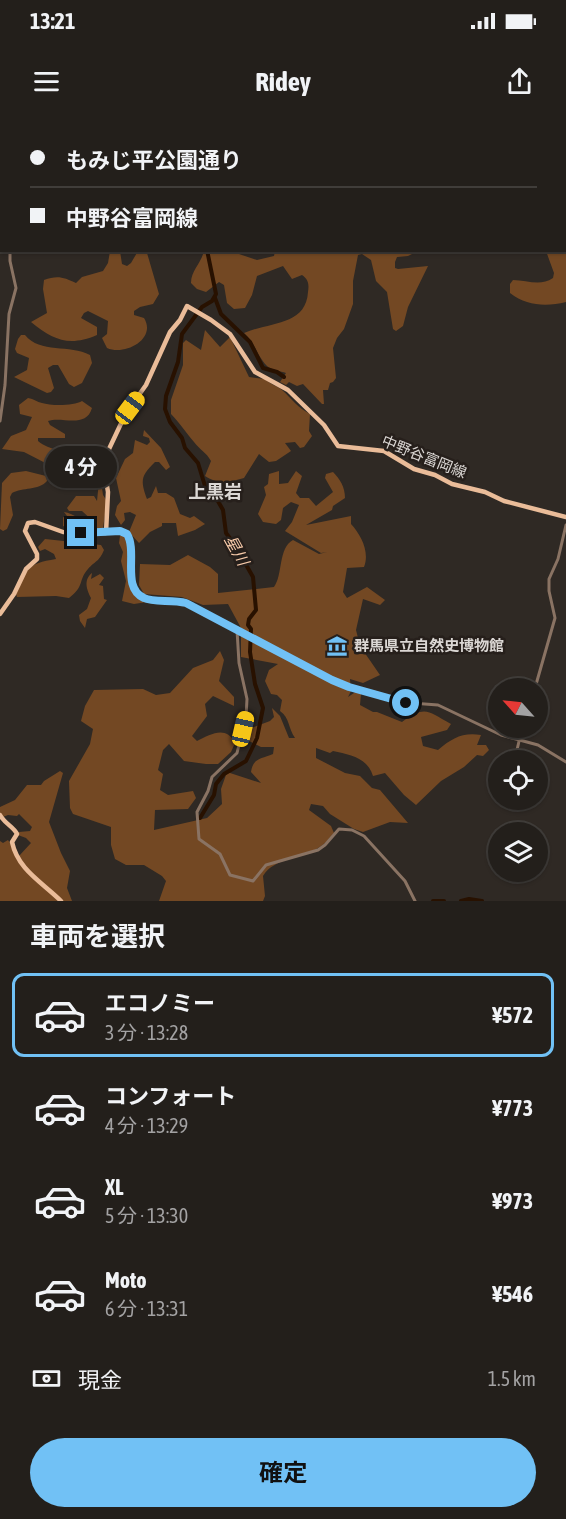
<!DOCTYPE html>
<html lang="ja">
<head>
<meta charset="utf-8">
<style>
  :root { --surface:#231f1b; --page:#2f2c28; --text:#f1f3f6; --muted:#a3a2a3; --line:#403d3a; --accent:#71c1f5 }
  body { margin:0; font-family:"Asap Condensed","Noto Sans JP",sans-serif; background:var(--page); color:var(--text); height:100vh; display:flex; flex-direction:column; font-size:22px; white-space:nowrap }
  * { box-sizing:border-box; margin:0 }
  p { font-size:20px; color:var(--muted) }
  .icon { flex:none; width:33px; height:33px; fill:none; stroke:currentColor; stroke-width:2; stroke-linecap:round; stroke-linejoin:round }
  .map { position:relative; height:781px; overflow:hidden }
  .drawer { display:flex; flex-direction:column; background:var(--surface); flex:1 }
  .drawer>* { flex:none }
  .hud { position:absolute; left:0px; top:0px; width:567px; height:132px; box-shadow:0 2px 4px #0004,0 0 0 2px var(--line); display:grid; align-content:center; height:132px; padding:0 30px; background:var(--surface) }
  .needle { width:39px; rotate:297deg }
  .fabs { position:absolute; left:488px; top:558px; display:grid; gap:12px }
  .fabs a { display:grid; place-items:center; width:60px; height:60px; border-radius:50%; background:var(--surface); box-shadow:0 2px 4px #0004,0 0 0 2px var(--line); font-size:30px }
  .end { position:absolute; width:27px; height:27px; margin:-14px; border:8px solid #71c1f5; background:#111; box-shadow:0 0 0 3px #111 }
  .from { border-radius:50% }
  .bubble { position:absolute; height:42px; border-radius:21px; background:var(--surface); box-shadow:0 2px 4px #0004,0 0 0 2px var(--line); font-size:20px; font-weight:700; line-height:42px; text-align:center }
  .car { position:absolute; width:18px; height:36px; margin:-18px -9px; border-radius:8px; box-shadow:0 0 4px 2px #0007; background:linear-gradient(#f5c518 24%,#345 0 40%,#f5c518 0 76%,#345 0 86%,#f5c518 0) }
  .hud b { display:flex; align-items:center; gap:21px; height:57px; font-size:22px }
  .hud b+b { border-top:2px solid var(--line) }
  .hud i { width:15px; height:15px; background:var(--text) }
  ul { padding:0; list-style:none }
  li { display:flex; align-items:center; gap:18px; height:84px; margin:0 12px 9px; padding:0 18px; border:3px solid transparent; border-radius:12px }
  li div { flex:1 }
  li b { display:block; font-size:22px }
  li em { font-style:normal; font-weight:700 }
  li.active { border-color:var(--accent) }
  li>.icon { width:54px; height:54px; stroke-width:1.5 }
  h2 { padding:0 30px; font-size:27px; line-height:72px }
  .pay { display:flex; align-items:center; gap:15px; height:66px; padding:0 30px; font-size:22px }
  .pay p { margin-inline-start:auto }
  .button { display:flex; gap:12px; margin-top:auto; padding:12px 30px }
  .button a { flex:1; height:69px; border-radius:36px; background:var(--accent); color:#111; font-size:24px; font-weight:700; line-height:69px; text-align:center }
  .status { display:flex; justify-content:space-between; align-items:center; height:42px; padding:0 30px; background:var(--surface); direction:ltr }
  .status svg { height:16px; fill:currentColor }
  header { display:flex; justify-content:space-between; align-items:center; height:78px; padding:0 30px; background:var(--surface); font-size:27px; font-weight:700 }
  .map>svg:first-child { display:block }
</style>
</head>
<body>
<div class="status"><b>13:21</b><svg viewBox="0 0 49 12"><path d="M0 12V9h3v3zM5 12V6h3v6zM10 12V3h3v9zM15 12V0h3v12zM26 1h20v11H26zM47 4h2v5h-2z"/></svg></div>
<header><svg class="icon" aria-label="menu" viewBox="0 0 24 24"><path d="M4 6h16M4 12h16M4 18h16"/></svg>Ridey<svg class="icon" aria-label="share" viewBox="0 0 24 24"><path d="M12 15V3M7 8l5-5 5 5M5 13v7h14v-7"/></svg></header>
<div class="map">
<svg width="566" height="781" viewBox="0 0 566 781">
  <rect width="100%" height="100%" fill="#2f2924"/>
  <g fill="#734823">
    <path d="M204,130L233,132L257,140L274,136L275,131H418L408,136L397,137L395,142V148L398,149L428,146L408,187L403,206L396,211L393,209L387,172L376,161L371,140L362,134L358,135L353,161V184L344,209L337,218L333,228L336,258L333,262L330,263L328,270H323L324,284H322L303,264L297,266L289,262L286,265L280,262L286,253C281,251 271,250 267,246C257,236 255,222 244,213C269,202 306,206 308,172C309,165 309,160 302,155L292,159L283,146L257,156L252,175L245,188L234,189L227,183L224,165L219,162L206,172L197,169L191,163C191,150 202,143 204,130Z"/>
    <path d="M110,131H120L122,144L127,146L131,143L138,131L147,133L159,174L153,184L140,187L134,191V195L144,198C157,219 125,236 107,228L102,218L107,214L108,201L88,191L84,193L81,198L97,207V215C69,227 53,220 31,202L47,193L43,169L44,160C57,155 64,157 76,163L82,157L103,151L108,143Z"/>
    <path d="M546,131L566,132V182C546,187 527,186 510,173V164L513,160C527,160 540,167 553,158L554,153Z"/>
    <path d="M205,210L220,227L230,217L249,257L265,259C271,265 276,265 282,270C292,279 298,288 310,294L309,311L312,316L304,327L300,328L295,322L285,323L291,331L276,341L269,342L259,334L244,358C229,362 219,365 205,356L211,341C206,332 200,330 194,322C186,313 180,303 171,294V280L183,245V223L186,220L201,230Z"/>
    <path d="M21,215H25C40,234 70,224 90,235L92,243L82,263L74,267L69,264L58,245H53L48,248L54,268L51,272L47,273L14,257L27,250L29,238L17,233L15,229L18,219Z"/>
    <path d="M28,278C34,279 37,282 42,283C51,286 74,286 82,281L92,288C86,309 62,296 48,301L50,305L65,314V318H38V321C49,331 69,329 75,345L70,352L59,350L24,332L2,329L11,316L26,310L32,297L20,294L19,285Z"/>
    <path d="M144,310L161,328L170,347L166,350L159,342H155C141,356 140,360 147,379L151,377L156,366L158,373H166L174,378L180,394L190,398L194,396L205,404L195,410L178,416L176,403H162V406L150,412L139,423L129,412L136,395L130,392L124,393L125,400L121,405L115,395L117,386L121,381L116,358L125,339L133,333L135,320L147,325L150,322L149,318L143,316Z"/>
    <path d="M26,351L46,356L47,361C38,371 23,367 12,373L10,377L13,395L7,409L3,411L0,409L2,363L11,353Z"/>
    <path d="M279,351V364L288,363L296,351L302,356L296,373L300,378H309L316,386L333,372L325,358L326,354L333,352C340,359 345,367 345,378L333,386L332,390L306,405L351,396V404C361,415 370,432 364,447L347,448L343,472L347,478L367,467L385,480L380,485L363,479L356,510L360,526L380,555L363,563L350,559L351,571L348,577L357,571L361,574L360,585L373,592H377L402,602C426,585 427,591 451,604L447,610L421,617L423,626L438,630C452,618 463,612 481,615L477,625H486L489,630L483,636L477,635L464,647L441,661L416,685L404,675L385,653L373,656C367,637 350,635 333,631L330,633L316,628V638L345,653L360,656L372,668L380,670L408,703L390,702L363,712L354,709L330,694L323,686L311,684L309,690L331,706L334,713C330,717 326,723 321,726C304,739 274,737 263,756L265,776L263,781H159L166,761L162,756L144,745H126L115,739L111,725V707L73,694L70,688L69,661L90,624L93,609L81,601L85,586L94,570L143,569L156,575L170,573L193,548L213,540L220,531L224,540L219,561L234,577V586L213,576L205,584L207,596L192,616L197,621C211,614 226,605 235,623L231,632L218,644H206L184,641L169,624L163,630L158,650L163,654L160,670L168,675L193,671L196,678L188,689L155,690L154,710L207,698L222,684L221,669L227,652L261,663L251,652C253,638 261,639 273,634L274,627H261L247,620L249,609L270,601L274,597L272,588L280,596L289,618H295C288,608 290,598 280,591L282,580L277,575L271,574L265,561L269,550L278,544L241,537V508L228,484L203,485L182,477L144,474L139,465L140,444L170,445L188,435L210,447L218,454V473L274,467C283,455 278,428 293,420L319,434L327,432L321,433L285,411L292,402L299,385L291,382L283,388L281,400L276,404L263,402L258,394L266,375L264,367L268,364L269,354Z"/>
    <path d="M99,361H101L103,375L107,381L103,408L100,411C89,404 75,412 63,406V397L65,398L67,396L64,392C74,393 80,401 90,404L94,402L82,391H69L67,388L76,376H94L97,381Z"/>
    <polygon points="120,416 125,416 129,420 131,470 141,480 147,482 134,484 122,481 126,461 121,441 123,432 119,423"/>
    <path d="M45,419L101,425L104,430C99,442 95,441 88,449C78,460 85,466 69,478L56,476L17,477L16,474C28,448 26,444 56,439L54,434L45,429L40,431L38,427Z"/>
    <path d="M92,453L91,459L100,454L104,458L99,465L103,466L104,479L107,480L95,497L87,499L85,508L80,501L79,495L87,489L91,478C87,470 83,460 92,453Z"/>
    <polygon points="60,651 63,653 49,702 61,733 70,751 67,768 72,781 0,781 0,721 3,723 8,720 19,736 31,723 26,718 18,715 19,712 30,711 32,707 19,694 17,696 8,695 3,697 0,696 0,687 15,680 27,665 41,665 44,661"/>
  </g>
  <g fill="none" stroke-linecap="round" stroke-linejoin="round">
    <g stroke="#281100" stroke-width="4">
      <polyline points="197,2 198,0"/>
      <polyline points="215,178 221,194 250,222 263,248 277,252 284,257"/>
      <polyline points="200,698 214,675 216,664 224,654 246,641 257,618 263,588 255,564 250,532 251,509 248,505 249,499 256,490 253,457 245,443 237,435 235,425 226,413 223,390 215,376 205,366 198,343 185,328 182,318 170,302 165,289 166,276 178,242 182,214 202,187 212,181 216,174 207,130"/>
      <polyline points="433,781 444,781"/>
      <polyline points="461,781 469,779 482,781"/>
    </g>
    <g stroke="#8a7363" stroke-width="3">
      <polyline points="9,2 10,0"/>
      <polyline points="0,15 2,13"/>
      <polyline points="0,111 2,114"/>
      <polyline points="0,301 5,265 9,194 16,168 10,141 10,130"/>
      <path d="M107,413L122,411L129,417C134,435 123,475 148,480C161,482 172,478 186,483L340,564L398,582L438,585L501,615L538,625L566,642"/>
      <polyline points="237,510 239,543 247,579 246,597 237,633 212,657 208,671 197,692 199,719 220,734 230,755 253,761 266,745 318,730 325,725 339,709 352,710 364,716 405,761 415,781"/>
      <polyline points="535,568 555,498 549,471 549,459 558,439 566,405"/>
      <polyline points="510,640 517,630 522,608"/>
    </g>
    <g stroke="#eabc99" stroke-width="4.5">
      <polyline points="518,0 519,2"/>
      <polyline points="566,50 566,51"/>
      <polyline points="0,494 14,474 26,449 37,439 37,434 25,411 28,403 35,402 63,412 106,413 108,372 106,360 109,329 126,293 146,265 170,212 180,200 187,186 211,200 230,214 255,252 288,270 324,305 338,326 384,331 414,349 435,355 452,364 485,372 504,381 566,397"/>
      <path d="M0,695C5,704 14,707 17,714L12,722C18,750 42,762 61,781"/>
    </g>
  </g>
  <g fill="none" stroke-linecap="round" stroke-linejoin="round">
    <path stroke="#71c1f5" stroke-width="8" d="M81,413L120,411L127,414C138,432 121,468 144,478C154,483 172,479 186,483L332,560L349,567L406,583"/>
  </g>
  <defs>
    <g id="museum-bare" transform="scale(1.62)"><path d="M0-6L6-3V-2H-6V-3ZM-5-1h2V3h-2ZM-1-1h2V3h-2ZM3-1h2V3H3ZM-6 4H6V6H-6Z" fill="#71c1f5" stroke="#261f1b" stroke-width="2.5" paint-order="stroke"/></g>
  </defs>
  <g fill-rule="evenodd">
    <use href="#museum-bare" x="337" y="526"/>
  </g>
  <g text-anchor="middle" stroke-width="5" stroke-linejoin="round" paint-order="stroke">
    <g font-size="15" fill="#dbd7d4" stroke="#261f1b">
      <text transform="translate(424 337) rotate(22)" y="5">中野谷富岡線</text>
    </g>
    <g font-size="15" font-weight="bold" fill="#dbd7d4" stroke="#261f1b" text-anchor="start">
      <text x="354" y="531">群馬県立自然史博物館</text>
    </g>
    <g font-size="16" font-style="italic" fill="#f8cbaa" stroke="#261f1b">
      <text transform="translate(237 430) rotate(61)" y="6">星川</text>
    </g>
    <g font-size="18" font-weight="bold" fill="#dbd7d4" stroke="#261f1b">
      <text x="215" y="378">上黒岩</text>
    </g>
  </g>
</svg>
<div class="fabs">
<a><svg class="needle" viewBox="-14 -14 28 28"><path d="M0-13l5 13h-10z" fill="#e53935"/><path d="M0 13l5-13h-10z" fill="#a3a2a3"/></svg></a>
<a><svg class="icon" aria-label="locate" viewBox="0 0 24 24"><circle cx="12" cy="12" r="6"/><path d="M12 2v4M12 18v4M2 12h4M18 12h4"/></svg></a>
<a><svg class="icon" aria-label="layers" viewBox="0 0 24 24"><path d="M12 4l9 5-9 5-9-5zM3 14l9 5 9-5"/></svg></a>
</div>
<i class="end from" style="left:406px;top:583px"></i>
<i class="end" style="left:81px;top:413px"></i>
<div class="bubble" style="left:45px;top:326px;width:72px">4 分</div>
<i class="car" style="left:130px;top:288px;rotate:37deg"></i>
<i class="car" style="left:243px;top:609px;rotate:13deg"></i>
<div class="hud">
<b><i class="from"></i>もみじ平公園通り</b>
<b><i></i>中野谷富岡線</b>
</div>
</div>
<section class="drawer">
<h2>車両を選択</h2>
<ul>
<li class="active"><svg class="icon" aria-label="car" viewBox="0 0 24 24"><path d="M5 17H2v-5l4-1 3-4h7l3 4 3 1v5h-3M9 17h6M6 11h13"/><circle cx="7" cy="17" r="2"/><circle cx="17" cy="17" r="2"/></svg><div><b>エコノミー</b><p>3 分 · 13:28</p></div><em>¥572</em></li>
<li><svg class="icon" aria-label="car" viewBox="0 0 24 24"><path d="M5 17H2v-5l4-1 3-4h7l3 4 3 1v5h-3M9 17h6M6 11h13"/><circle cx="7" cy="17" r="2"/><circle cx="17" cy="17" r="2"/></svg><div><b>コンフォート</b><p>4 分 · 13:29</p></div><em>¥773</em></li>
<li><svg class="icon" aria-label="car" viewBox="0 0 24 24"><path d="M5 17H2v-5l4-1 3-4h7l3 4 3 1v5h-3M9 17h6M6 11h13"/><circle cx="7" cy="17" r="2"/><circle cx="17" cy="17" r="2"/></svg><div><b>XL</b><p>5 分 · 13:30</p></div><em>¥973</em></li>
<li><svg class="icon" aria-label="car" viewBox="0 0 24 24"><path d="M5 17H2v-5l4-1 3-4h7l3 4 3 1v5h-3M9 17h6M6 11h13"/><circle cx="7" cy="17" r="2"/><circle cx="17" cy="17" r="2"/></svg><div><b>Moto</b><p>6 分 · 13:31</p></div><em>¥546</em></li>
</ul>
<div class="pay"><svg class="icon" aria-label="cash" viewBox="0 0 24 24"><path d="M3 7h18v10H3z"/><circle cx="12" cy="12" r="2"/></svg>現金<p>1.5 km</p></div>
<div class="button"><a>確定</a></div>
</section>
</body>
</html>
